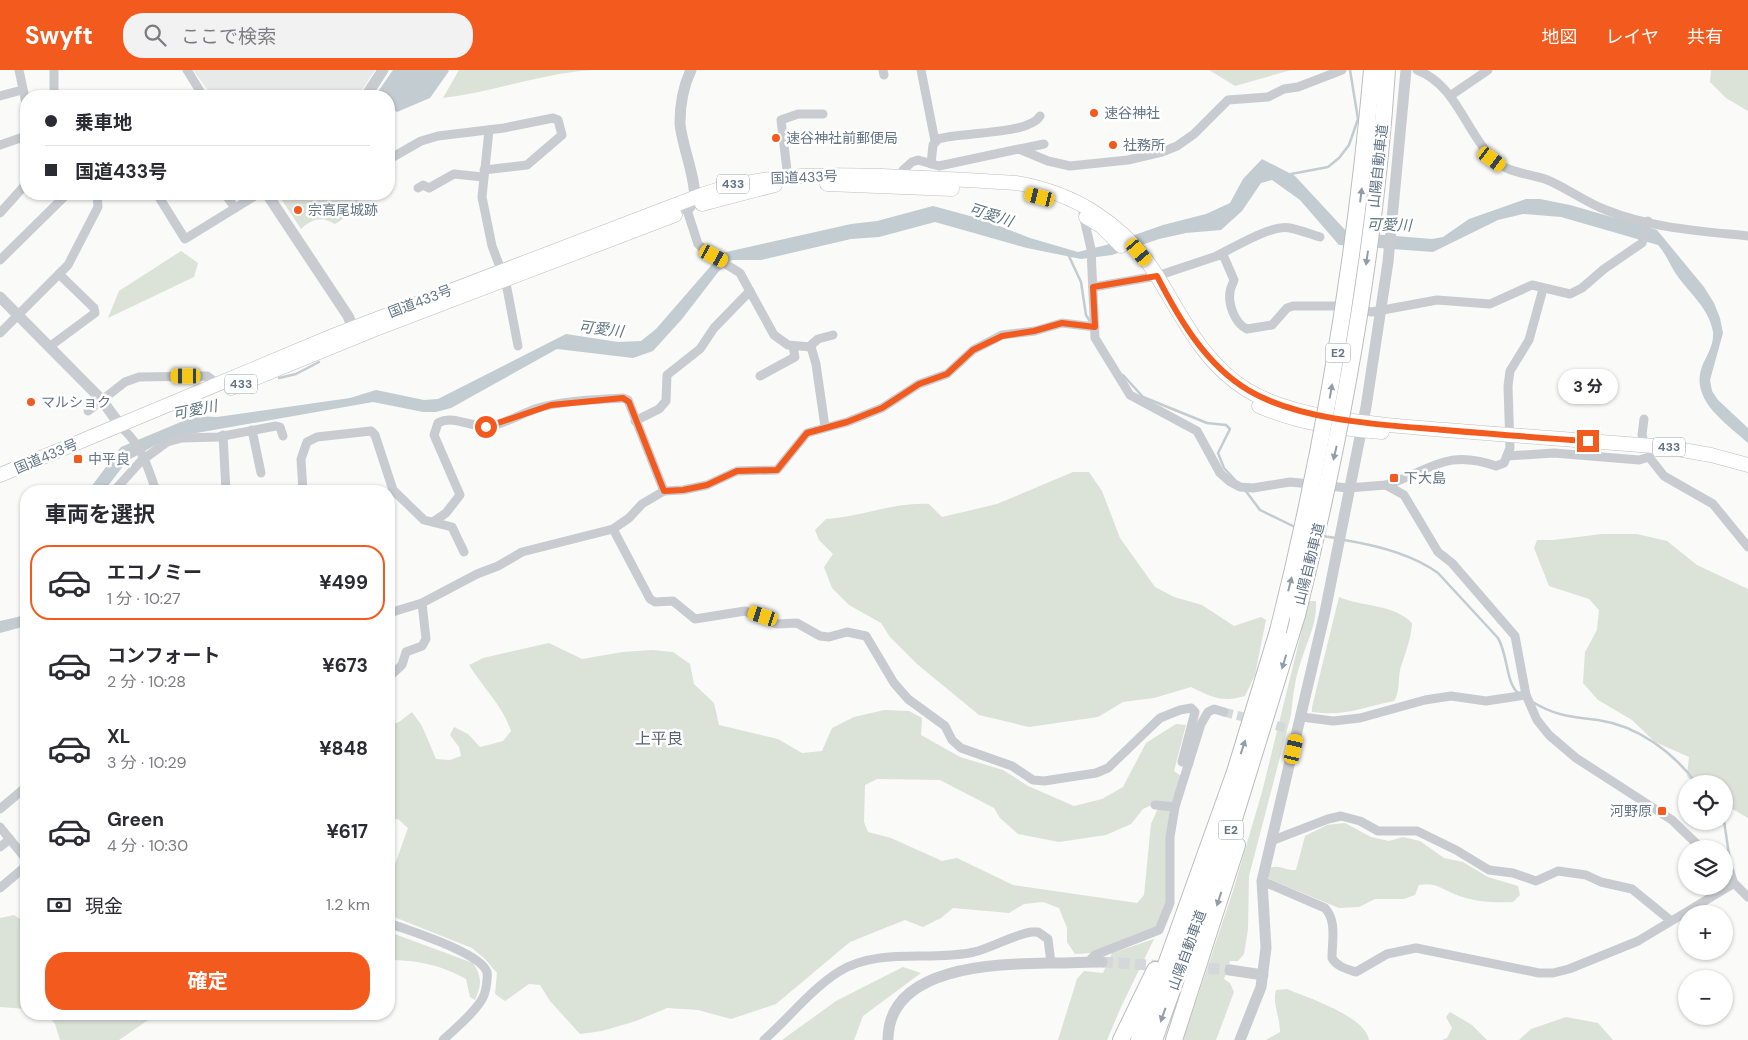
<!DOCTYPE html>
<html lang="ja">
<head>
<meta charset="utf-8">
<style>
  :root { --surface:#fff; --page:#f2f2f3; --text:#2b2b33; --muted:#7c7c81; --line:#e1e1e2; --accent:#f35a1e }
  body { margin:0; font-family:"DM Sans","Noto Sans JP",sans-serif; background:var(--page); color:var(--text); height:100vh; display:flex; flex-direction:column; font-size:19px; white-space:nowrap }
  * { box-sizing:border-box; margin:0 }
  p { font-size:16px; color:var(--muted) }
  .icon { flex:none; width:28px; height:28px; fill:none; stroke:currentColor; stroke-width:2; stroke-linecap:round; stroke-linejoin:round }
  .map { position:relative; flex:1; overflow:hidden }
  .details { position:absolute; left:20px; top:415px; width:375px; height:535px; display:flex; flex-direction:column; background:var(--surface); border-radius:20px; box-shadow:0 1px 4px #0004 }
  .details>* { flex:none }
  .top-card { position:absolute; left:20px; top:20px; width:375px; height:110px; border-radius:20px; box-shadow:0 1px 4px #0004; display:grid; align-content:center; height:110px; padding:0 25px; background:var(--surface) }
  .tools { position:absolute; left:1678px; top:705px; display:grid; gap:10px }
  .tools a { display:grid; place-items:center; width:55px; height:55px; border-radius:50%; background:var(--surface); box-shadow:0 1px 4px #0004; font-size:25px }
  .end { position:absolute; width:22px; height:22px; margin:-11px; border:6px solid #f35a1e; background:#fff; box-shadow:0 0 0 2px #fff }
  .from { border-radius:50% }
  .bubble { position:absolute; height:35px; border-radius:18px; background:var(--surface); box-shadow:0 1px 4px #0004; font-size:16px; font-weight:700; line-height:35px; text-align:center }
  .car { position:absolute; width:15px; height:30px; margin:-15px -8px; border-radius:6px; box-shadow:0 0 4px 1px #0007; background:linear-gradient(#f5c518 24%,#345 0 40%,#f5c518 0 76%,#345 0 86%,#f5c518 0) }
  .top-card b { display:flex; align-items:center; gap:18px; height:48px; font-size:19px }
  .top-card b+b { border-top:1px solid var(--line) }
  .top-card i { width:12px; height:12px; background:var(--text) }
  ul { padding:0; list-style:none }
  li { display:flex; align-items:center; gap:15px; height:75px; margin:0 10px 8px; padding:0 15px; border:2px solid transparent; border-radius:20px }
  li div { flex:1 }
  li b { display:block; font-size:19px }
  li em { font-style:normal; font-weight:700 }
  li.active { border-color:var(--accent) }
  li>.icon { width:45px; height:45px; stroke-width:1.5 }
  h2 { padding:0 25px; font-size:22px; line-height:60px }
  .pay { display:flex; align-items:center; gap:12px; height:55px; padding:0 25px; font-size:19px }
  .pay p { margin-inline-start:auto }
  .primary-button { display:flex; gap:10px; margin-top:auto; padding:10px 25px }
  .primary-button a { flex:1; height:58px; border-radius:20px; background:var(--accent); color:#fff; font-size:20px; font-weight:700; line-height:58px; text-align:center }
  header { display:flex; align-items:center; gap:30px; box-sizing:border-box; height:70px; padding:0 25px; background:var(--accent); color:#fff }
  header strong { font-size:24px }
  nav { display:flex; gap:28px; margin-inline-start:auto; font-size:18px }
  .search { width:350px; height:45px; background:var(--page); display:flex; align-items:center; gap:12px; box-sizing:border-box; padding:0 18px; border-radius:20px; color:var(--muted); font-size:19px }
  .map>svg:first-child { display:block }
</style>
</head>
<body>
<header>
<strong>Swyft</strong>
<div class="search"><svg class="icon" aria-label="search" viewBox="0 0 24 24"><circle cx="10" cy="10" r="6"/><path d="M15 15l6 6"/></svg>ここで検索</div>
<nav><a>地図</a><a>レイヤ</a><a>共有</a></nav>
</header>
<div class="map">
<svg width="1748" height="970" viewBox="0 0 1748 970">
  <rect width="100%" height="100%" fill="#fafaf8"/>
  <polygon fill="#e8e9e9" points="193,0 375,0 358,26 212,26"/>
  <g fill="#dbe2d8">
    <path d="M459,0H593C542,3 493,22 443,28Z"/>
    <polygon points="1209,0 1291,0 1235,16"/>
    <polygon points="1711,0 1748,0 1748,41 1726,28 1710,12"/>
    <path d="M278,124H362L361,132C351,138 346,149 335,154C321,146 313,148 301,159Z"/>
    <polygon points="181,181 198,193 194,207 108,248 119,221"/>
    <path d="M1073,402H1089L1102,421L1120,468L1155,517L1174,527L1202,535L1234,556L1261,547L1266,550L1255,605L1245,626C1222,633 1212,627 1191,617L1154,628L1123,632L1098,647L1029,657L979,645L917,594L890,567L881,553L849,535L832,518L824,497L833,484L819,470L815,460L826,449C861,447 894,432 929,434L942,447L997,434Z"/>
    <polygon points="1602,464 1637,464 1667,471 1697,495 1748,519 1748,748 1724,734 1724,714 1694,714 1687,706 1689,687 1655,672 1632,650 1598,630 1583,613 1585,582 1597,560 1599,540 1589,529 1549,516 1534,478 1537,470 1553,470"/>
    <path d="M1339,527C1362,537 1394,534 1412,553C1411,570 1405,583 1400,600C1398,610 1400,622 1394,631C1362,637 1346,647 1312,642V637Z"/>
    <path d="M1309,531H1316C1317,554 1308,569 1301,591C1295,608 1293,627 1291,645L1249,806L1248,859L1244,884L1238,891H1230L1224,909L1230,913L1234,922L1216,970H1183L1233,821L1262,722Z"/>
    <path d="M549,573L582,589L623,582L652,580L673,582L690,594L694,614L714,633L719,655L778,669L802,683L822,681L832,658L854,647L884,640L909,641L922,648L921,665L960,687L1003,700L1028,716L1074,736L1102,729L1123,717L1146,673L1176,654L1186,655L1174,701L1181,706L1172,732L1156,733L1143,739L1131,754L1106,765L1059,772L1018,764L1000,748L994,738L940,710L877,709L865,715L864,752L868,762L891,768L942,791L957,788L1013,815L1137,833L1144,825L1151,754L1158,738L1171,740L1168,832L1156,858L1092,883L1075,884L1067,872V858L1059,838L1043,832L1024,834L1009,843L953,838L941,848L923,857L905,850L850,872L776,934L731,949L698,940L667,938L636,951L602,961L580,964L550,931L540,915L529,914L505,931L495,924L497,903L485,889L472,878L389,845V811L408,758L398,749H389V656L399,652L412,642L422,656L436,689L450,690L461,686L459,677L450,665L454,657L468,664L480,677L503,671L511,661C503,636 483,618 469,595L483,588Z"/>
    <path d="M1345,753L1371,767L1389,771L1403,767L1420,771L1444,788L1463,792L1488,807L1518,816L1520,825L1513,832C1494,833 1477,832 1459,826C1443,820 1436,812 1419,815L1415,825L1404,829H1375L1359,837L1339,838L1269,809L1266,804L1268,798C1281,794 1285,801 1296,800L1305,766L1327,755Z"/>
    <polygon points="14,845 26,853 26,939 0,937 0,848"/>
    <path d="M389,862L473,893C482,907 482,914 475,930L470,927L466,909C442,895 416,890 389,890Z"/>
    <polygon points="1154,869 1121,937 1107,970 1058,970 1077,909 1084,901 1103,903 1112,883"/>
    <polygon points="903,897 921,903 863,946 854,970 782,970 836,931"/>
    <path d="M1287,919C1308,928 1365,946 1369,970H1266L1280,962C1280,946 1272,934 1276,920Z"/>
    <polygon points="1450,942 1472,955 1487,970 1442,970 1447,968 1452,958 1446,947"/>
    <polygon points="47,944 157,944 119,970 60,970 55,954"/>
    <polygon points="1566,947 1598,953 1613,970 1519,970 1531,959"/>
  </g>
  <g fill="#c2ccd1">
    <polygon points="393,0 448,0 449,1 430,28 397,42 389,36 389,26 375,26"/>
    <path d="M1262,89L1295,106L1347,162L1432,169L1443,167L1469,149L1526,129H1540L1570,135L1657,160L1704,217L1714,233L1720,248L1723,263L1710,310L1712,321L1718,330L1748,358V373C1725,352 1688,329 1703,294C1708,283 1714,274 1713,262C1709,238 1689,223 1676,204C1670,195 1666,184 1658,175L1561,147L1523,144L1498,150L1433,182L1339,175L1300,130L1272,110L1261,113L1242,141L1221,160L1186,163L1159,169L1112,185L1081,189L1027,178L935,152L879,167L851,169L761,190H732L719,201L682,249L653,281L633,288L557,279L451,338L436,342H423L373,332L168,368L127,391L104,421H88L121,377L195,346L217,347L350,328L376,320L424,330L438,329L566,264L618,272L641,271L656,259L722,183L851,154L877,151L933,136L981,149L1030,168L1078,182L1106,175L1163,155L1206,144L1230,133L1243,109Z"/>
    <polygon points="26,545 26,556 0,563 0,551"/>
  </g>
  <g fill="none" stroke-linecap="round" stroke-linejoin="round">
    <g stroke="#c2ccd1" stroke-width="2.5">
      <polyline points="1291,104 1328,97 1339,88 1349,75 1358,49 1350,0"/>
      <polyline points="1068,184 1081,212 1086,245 1091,253"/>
      <polyline points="1123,305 1143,327 1207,353 1226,355 1230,359 1218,383 1224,398 1236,411"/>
      <polyline points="279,308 296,304 319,292"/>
      <polyline points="1245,420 1260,440 1295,457"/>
      <polyline points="1322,466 1336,468"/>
      <path d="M1344,470C1375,475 1412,484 1438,503L1498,568C1508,585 1506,613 1518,623"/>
      <path d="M1531,631C1555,646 1571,647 1598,650C1638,656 1673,682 1697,714"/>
      <polyline points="1724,751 1730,791 1736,810"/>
    </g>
    <polyline stroke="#d4d8db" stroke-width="9" stroke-dasharray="9 4.5" stroke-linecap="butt" points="1224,642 1289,659"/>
    <g stroke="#d4d8db" stroke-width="11" stroke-dasharray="11 5.5" stroke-linecap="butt">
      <polyline points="1102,892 1163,896"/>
      <polyline points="1192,897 1230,900"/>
    </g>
    <g stroke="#babec1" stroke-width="15">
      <g id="trunk">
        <polyline points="827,114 952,119"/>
        <polyline points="702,134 775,115"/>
        <polyline points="1086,147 1101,156 1121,176"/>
        <polyline points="231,318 373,260 675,145"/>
        <path d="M1259,336C1298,353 1340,359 1382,362"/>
        <path d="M0,405L335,265L704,124C763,104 821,104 882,106C927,108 972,110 1016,113C1075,123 1125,154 1157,206C1183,248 1203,293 1247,320C1298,351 1388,355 1446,360C1519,366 1593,371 1666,377L1711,385L1748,395"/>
      </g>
    </g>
    <g stroke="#babec1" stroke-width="18">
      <g id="motorway">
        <polyline points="1121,970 1155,900"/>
        <polyline points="1139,970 1235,702 1278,561"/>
        <polyline points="1154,970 1234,749 1297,545"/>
        <polyline points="1174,970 1237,775"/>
      </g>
    </g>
    <g stroke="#c8ccd0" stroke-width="9">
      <polyline points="19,0 26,33"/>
      <polyline points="187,0 203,26"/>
      <polyline points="883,0 884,5"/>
      <polyline points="921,0 935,71"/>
      <path d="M1417,0C1456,15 1465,60 1492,88C1506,103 1527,103 1545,109C1566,117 1584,132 1606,140C1650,158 1701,161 1748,166"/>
      <polyline points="0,26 22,20"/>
      <polyline points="54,26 54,0"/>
      <polyline points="1450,26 1488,0"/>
      <polyline points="489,60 482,127 492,176 506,213 518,276"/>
      <polyline points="0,75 26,66"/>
      <polyline points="1020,79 1044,74"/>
      <polyline points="393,87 421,71 438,66 504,58 553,48 558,50 562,65 527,95 484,100"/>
      <path d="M931,94L933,75L938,69C960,62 1029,65 1040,46"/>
      <polyline points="787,100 781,50 798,44 823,44"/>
      <polyline points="901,111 903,100 912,92 918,90 939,96 1019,79 1048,91 1070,96 1128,90 1162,82 1177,76 1194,64 1228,30 1268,27 1284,19 1298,17 1342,0"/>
      <polyline points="418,118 423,115 429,118 454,104 483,107"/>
      <polyline points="157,124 185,169 258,124"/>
      <polyline points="225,124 235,138"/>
      <polyline points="687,140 698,174 708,183 740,203 774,265 788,275 811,277 816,294 825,357"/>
      <polyline points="0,143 26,114"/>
      <polyline points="1083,144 1091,179 1095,268 1130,325 1197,361 1220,403 1229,411 1240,417 1253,418 1290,412 1348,418 1386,415 1404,425 1438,482 1452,493 1515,566 1526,625 1537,650 1549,665 1576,688 1672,750 1702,779"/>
      <path d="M1218,185C1235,177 1272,154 1290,158C1300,160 1310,164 1320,167"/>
      <polyline points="0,190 67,124"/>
      <path d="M1093,217L1157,206L1220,185L1224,187L1234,210C1233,214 1230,218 1230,222C1228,234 1235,254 1247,259L1272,255L1287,238L1293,236H1336L1372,242L1437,230L1490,234L1532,215L1570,224L1582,218L1604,199L1642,173L1648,151"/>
      <polyline points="0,263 68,195 98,137 97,124"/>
      <polyline points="810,276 818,269 833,265"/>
      <polyline points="49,277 95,243 94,238 59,204"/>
      <polyline points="760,306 795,287 793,276"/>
      <polyline points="88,341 125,312 139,307 207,306 218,314"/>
      <polyline points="1644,349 1642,365 1646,378"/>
      <polyline points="635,351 659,339 666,331 667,305 700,279 714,258 750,221"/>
      <path d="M124,360C141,375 149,400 156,421"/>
      <polyline points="252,360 261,403"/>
      <polyline points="223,365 226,421"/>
      <polyline points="1507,386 1554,383 1639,390 1649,387 1664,406 1713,434 1748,477"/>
      <path d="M1386,415C1431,401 1445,378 1496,396L1504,393L1510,378L1508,316L1510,301L1529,270L1543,219"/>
      <polyline points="114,421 141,391 167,372 182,368 218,367 276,356 280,357 283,366"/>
      <polyline points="303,421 301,389 307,372 317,367 371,361 375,365 393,420 424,450 452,457 464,482"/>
      <path d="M433,452L446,443L460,425L434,365L438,353C455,344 472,359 491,356C507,353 522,343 538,338C566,330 595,330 623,328L628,330L664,421"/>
      <polyline points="613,459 650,529 655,532 673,531 695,549 745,541 777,554 797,553 820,566 829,567 847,562 866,566 894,613 908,629 945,656 952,670 961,678 1012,696 1033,710 1044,711 1096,703 1108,698 1160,648 1180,640 1191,638 1195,642 1182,692 1189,693"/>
      <polyline points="389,543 422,533 477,504 498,496 522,482 613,459 629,448 642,434 664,421 683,420 707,415 737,401 777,400 807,363 847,352 882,338 919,314 947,304 973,280 1002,265 1035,261 1062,253 1095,257"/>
      <polyline points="389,607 402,595 406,582 422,576 426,569 422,533"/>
      <polyline points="1302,647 1333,651 1360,648 1425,630 1451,626 1486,631 1526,625"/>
      <polyline points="1155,735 1175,737"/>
      <polyline points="0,739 26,717"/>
      <polyline points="0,757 26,789"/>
      <polyline points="1271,771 1328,749 1341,746 1360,751 1378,761 1417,761 1456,780 1489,800 1513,803 1536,811 1558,801 1586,805 1601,812 1632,819 1670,850"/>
      <polyline points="0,777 10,769"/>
      <polyline points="1724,803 1748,827"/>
      <path d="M1262,811L1325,838C1337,851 1332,871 1332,888C1337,897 1347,899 1356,902L1387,884L1416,878L1539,903H1553L1569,899L1638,871L1733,814"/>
      <polyline points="0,818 26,796"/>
      <path d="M389,853C409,861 480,882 487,902C488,907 486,920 484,925C479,939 454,960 443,970"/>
      <polyline points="1088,892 1095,885 1159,860 1170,833 1170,767 1175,737 1201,654 1208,642 1214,639 1224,642"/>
      <path d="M764,970C788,949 812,918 840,901C880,877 930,892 974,882C993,877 1011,866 1031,862H1038L1048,869L1051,893"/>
    </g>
    <g stroke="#c8ccd0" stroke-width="11">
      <polyline points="366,26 383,0"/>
      <polyline points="267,124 348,246 356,265"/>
      <path d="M687,140C690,137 693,134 694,130C698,114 681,73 680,53C680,35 683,17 691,0"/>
      <polyline points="0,227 101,329 120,355"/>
      <polyline points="1230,900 1263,905"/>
      <path d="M888,970C888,894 1000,894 1053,893C1070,893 1086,892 1102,892"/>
      <polyline points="1240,970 1261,917 1266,878 1262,811 1325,542 1366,337 1388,192 1406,0"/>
    </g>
    <use href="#trunk" stroke="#fff" stroke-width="14"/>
    <use href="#motorway" stroke="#fff" stroke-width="16"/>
    <g stroke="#babec1" stroke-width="18" stroke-linecap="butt">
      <g id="motorway-bridge">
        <path d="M1297,545C1342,366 1375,184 1387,0"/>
        <path d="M1278,561C1325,375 1355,191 1372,0"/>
      </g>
    </g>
    <use href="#motorway-bridge" stroke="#fff" stroke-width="16"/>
  </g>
  <defs><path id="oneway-solid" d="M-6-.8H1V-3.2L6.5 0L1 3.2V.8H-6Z" transform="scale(1.25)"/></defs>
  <g fill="#919eaa">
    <use href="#oneway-solid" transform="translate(1361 125) rotate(-83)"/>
    <use href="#oneway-solid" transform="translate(1367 188) rotate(98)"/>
    <use href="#oneway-solid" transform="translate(1331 321) rotate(-80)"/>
    <use href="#oneway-solid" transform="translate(1335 383) rotate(103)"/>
    <use href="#oneway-solid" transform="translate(1290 514) rotate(-76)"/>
    <use href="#oneway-solid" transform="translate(1284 592) rotate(107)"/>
    <use href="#oneway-solid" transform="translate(1243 677) rotate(-72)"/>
    <use href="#oneway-solid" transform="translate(1219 829) rotate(108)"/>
    <use href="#oneway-solid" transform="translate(1163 945) rotate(110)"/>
  </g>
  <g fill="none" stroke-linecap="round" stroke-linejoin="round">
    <path stroke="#f35a1e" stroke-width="6" d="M486,357L551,335L623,328L629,332L664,421L683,420L707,415L737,401L777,400L807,363L847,352L882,338L919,314L947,304L973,280L1002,266L1034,261L1062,253L1095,257L1093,217L1157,206C1179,249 1206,295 1248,320C1299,351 1385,355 1444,360C1492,364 1540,368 1588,371"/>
  </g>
  <g fill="#f35a1e" stroke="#fff" stroke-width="2">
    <circle cx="1094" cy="43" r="5"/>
    <circle cx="776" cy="68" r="5"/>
    <circle cx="1113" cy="75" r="5"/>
    <circle cx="298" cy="140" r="5"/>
    <circle cx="31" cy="332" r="5"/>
    <rect x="73" y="384" width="10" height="10" rx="2.5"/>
    <rect x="1389" y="403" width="10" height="10" rx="2.5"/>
    <rect x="1657" y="736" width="10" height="10" rx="2.5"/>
  </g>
  <g text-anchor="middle" stroke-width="5" stroke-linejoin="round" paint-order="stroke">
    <g fill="#fff" stroke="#919eaa" stroke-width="1">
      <rect x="717" y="104.5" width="32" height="19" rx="4"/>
      <rect x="1325.5" y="273.5" width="25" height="19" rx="4"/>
      <rect x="225" y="304.5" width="32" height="19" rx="4"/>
      <rect x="1653" y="367.5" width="32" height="19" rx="4"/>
      <rect x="1218.5" y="750.5" width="25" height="19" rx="4"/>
    </g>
    <g font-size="12" font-weight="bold" fill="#627485">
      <text x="733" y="118">433</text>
      <text x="1338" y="287">E2</text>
      <text x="241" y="318">433</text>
      <text x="1669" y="381">433</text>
      <text x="1231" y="764">E2</text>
    </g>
    <g font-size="14" fill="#627485" stroke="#fff" text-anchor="start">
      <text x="1104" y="48">速谷神社</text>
      <text x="786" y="73">速谷神社前郵便局</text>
      <text x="1123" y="80">社務所</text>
      <text x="308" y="145">宗高尾城跡</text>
      <text x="41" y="337">マルショク</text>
      <text x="88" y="394">中平良</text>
      <text x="1404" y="413">下大島</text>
      <text x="1652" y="746" text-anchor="end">河野原</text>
    </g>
    <g font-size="14" fill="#627485" stroke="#fff">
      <text transform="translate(1378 96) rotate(-84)" y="5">山陽自動車道</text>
      <text transform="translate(804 107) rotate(-2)" y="5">国道433号</text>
      <text transform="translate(420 231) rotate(-21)" y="5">国道433号</text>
      <text transform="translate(46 386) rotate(-23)" y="5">国道433号</text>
      <text transform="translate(1309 494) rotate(-76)" y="5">山陽自動車道</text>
      <text transform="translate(1187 880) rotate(-70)" y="5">山陽自動車道</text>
    </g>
    <g font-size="15" font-style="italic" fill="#5e747e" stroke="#fff">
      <text transform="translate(991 145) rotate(18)" y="5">可愛川</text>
      <text transform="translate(1389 155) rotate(1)" y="5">可愛川</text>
      <text transform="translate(601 259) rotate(7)" y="5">可愛川</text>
      <text transform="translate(195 340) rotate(-11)" y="5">可愛川</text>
    </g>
    <g font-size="16" fill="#556370" stroke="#fff">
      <text x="659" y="674">上平良</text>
    </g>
  </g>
</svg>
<div class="tools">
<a><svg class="icon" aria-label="locate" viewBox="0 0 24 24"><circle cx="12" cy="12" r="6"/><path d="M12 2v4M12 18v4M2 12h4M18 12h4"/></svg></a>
<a><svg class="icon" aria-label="layers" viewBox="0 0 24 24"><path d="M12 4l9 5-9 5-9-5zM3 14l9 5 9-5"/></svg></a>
<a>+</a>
<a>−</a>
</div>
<i class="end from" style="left:486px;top:357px"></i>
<i class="end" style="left:1588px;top:371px"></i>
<div class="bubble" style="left:1558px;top:299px;width:60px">3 分</div>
<i class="car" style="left:1492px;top:89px;rotate:126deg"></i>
<i class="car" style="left:1040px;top:127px;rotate:284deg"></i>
<i class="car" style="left:1139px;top:182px;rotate:140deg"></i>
<i class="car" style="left:714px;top:186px;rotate:118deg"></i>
<i class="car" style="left:186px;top:306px;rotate:270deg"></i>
<i class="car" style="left:763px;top:546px;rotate:288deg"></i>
<i class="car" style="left:1294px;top:679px;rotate:13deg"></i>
<div class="top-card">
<b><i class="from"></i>乗車地</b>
<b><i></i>国道433号</b>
</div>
<section class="details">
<h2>車両を選択</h2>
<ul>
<li class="active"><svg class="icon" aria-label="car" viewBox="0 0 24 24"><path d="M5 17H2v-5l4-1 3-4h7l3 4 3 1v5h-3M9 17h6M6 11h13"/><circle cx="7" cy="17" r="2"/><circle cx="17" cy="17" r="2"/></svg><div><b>エコノミー</b><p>1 分 · 10:27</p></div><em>¥499</em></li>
<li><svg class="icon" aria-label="car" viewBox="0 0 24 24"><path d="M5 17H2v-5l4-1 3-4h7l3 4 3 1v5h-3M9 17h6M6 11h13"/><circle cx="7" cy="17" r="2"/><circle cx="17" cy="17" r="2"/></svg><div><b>コンフォート</b><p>2 分 · 10:28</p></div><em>¥673</em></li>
<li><svg class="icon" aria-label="car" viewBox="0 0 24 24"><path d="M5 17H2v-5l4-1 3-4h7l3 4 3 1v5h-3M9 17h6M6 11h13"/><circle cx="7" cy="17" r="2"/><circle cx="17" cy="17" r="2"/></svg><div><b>XL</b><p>3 分 · 10:29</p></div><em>¥848</em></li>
<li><svg class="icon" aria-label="car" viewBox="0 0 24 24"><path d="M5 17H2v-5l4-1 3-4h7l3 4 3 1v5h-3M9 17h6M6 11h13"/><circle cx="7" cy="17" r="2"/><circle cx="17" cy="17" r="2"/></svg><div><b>Green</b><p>4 分 · 10:30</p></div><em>¥617</em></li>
</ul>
<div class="pay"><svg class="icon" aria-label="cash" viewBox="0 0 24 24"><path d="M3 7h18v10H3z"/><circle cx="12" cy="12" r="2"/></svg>現金<p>1.2 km</p></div>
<div class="primary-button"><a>確定</a></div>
</section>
</div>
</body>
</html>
